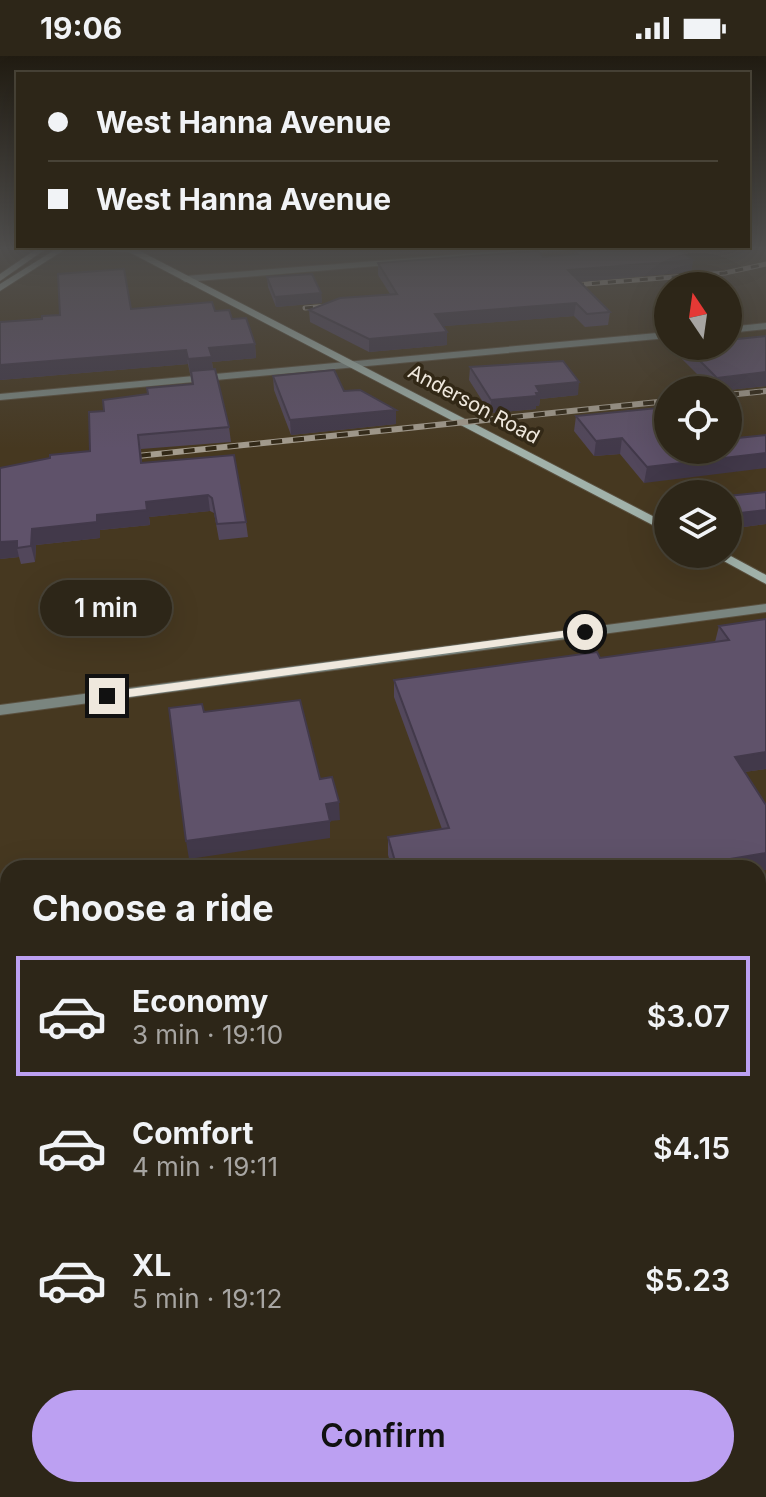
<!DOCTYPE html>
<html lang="en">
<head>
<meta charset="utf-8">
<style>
  :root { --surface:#2d2618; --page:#393225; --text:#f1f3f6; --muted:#a7a5a2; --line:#484337; --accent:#bca0f2 }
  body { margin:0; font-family:Inter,sans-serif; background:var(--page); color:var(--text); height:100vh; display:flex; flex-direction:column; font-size:30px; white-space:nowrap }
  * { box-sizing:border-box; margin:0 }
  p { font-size:26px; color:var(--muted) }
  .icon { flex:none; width:44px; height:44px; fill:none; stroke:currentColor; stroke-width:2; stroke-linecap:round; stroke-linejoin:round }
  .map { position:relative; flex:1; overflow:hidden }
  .panel { position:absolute; left:0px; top:804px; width:766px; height:638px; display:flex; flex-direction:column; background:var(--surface); border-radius:24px 24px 0 0; box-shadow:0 8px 32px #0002,0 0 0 2px var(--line) }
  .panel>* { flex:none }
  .top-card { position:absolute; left:16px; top:16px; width:734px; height:176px; border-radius:0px; box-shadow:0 8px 32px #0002,0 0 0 2px var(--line); display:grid; align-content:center; height:176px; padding:0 32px; background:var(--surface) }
  .needle { width:52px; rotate:347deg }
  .buttons { position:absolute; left:654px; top:216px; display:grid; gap:16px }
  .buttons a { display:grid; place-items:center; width:88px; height:88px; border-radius:50%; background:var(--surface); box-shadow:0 8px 32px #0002,0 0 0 2px var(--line); font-size:40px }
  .end { position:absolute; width:36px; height:36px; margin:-18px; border:10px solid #efe8dd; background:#111; box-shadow:0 0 0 4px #111 }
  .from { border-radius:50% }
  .bubble { position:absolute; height:56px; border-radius:28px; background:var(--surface); box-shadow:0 8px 32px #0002,0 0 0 2px var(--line); font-size:26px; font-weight:600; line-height:56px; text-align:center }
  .top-card b { display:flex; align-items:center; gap:28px; height:76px; font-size:30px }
  .top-card b+b { border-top:2px solid var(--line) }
  .top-card i { width:20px; height:20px; background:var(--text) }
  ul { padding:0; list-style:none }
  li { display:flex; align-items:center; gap:24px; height:120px; margin:0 16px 12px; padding:0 16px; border:4px solid transparent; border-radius:0px }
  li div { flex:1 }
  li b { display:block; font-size:30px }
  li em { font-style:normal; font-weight:600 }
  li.on { border-color:var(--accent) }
  li>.icon { width:72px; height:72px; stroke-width:1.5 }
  h2 { padding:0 32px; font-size:36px; line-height:96px }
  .cta { display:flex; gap:16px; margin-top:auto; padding:16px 32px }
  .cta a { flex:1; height:92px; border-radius:48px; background:var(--accent); color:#111; font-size:32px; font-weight:600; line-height:92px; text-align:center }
  .status { display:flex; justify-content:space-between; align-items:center; height:56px; padding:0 40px; background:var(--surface); direction:ltr }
  .status svg { height:22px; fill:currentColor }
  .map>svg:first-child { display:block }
</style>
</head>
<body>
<div class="status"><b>19:06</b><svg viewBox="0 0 49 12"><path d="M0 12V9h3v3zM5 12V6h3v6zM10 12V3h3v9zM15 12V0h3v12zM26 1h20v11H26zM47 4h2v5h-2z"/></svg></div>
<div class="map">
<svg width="766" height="1441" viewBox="0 0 766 1441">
  <rect width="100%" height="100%" fill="#3c3220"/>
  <path fill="#463820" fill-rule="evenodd" d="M0,192H766V1441H0ZM668,230H728V290H668ZM668,334H728V394H668ZM668,438H728V498H668ZM8,812H758V1434H8Z"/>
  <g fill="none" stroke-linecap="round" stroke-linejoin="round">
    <g stroke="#594f3e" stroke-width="2">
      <g id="street">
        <polygon points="541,192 570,192 566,194 185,226 181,223 185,220"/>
        <polygon points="766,267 766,273 728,277 728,271"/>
        <polygon points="668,276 668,282 0,344 0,338"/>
        <polygon points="766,548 766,556 0,659 0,649"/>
        <polygon points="766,873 766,887 758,888 758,874"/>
        <polygon points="8,1015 8,1033 0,1034 0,1016"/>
        <polygon points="766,1272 766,1296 758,1298 758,1274"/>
        <polygon points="116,1434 169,1434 167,1441 113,1441"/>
      </g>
    </g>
    <g stroke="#594f3e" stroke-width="2">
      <g id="secondary">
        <polygon points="38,192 47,192 0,225 0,218"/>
        <polygon points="58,192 67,192 0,235 0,228"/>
        <polygon points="80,192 134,192 668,468 668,477 129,196 84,194"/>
        <polygon points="711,498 727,498 766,519 766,528"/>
      </g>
    </g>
    <use href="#street" fill="#7a857f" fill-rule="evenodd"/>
    <use href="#secondary" fill="#a1b2aa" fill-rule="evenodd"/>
    <g stroke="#a49c8e" stroke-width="5">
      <g id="rail-far1">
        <polyline points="560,230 725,217 766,208"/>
        <polyline points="305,252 340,249"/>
        <polyline points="755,336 766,335"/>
      </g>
    </g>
    <g stroke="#a49c8e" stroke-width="6">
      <g id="rail">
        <polyline points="728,339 766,335"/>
        <polyline points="118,402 668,345"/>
      </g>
    </g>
    <use href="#rail-far1" stroke="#322816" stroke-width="3" stroke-dasharray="8" stroke-linecap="butt"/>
    <use href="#rail" stroke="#322816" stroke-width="4" stroke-dasharray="11" stroke-linecap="butt"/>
  </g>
  <g fill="#52475b">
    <polygon points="576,195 693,204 691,216 579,226 610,256 608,269 585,271 574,260 443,270 447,276 447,289 369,296 310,266 309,254 390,238 378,219 378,207 543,201 576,198"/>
    <polygon points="267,221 321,237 322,247 276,251 268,231"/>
    <polygon points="131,253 215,255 232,263 255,288 256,302 212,306 213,313 229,371 231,386 141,393 142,407 234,399 246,466 248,481 219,484 214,457 210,455 149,461 150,469 100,474 100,482 36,489 35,506 21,508 19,501 0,503 90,395 104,355 148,338 192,328 188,308 0,324 0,266"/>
    <polygon points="683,290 728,290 766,330 728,334 713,334 681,302"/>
    <polygon points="470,311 578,339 540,343 539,350 536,350 536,353 490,357 469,324"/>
    <polygon points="273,320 344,335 396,354 396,368 291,379 274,334"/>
    <polygon points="576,360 668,394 644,427 620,398 594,400 574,375"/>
    <polygon points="766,436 766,468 736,472 728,463 728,440"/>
    <polygon points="766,563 766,713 744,716 766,749 766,814 758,815 758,812 392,812 388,799 388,781 442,773 394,641 394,624 600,602 715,586 719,570"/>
    <polygon points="758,1003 766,1019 766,1054 758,1055"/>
  </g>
  <g fill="#42394a">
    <polygon points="178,192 234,192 178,196"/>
    <polygon points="693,204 691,216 567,227 568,214"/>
    <polygon points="321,237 322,247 276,251 275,241"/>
    <polygon points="576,247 574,260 434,271 435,258"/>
    <polygon points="447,276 447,289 369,296 369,283"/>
    <polygon points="255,288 256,302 212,306 213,315 190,317 188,303 209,292"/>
    <polygon points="186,294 188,308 0,324 0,309"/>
    <polygon points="766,316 766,330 728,334 715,334 717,322"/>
    <polygon points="579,326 578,339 540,343 539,350 536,350 536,353 490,357 491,344 536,330"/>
    <polygon points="396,354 396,368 291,379 290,364"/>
    <polygon points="622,382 620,398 594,400 596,385"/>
    <polygon points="766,397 766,412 644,427 647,411"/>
    <polygon points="208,439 210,455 149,461 150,469 100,474 100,482 36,489 35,506 31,490 32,473 146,446"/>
    <polygon points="766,454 766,468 736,472 740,457"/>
    <polygon points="17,485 17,492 19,501 0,503 0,486"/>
    <polygon points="766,696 766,713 730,718 735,701"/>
    <polygon points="339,746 340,764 330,765 330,782 189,803 186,785 326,748"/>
    <polygon points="766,797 766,814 758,815 758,812 677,812"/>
  </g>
  <g fill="#5f526a" stroke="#42394a" stroke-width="2">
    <polygon points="618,192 678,192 693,204 568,214 610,256 587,258 576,247 435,258 447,276 369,283 309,254 340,242 397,238 378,207 538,195 543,201 578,198 576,195"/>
    <polygon points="124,213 131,253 212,246 215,255 229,254 232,263 246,262 255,288 209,292 212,301 188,303 186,294 0,309 0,266 42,263 42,260 60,259 58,218"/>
    <polygon points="312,218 321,237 275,241 267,221"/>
    <polygon points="766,280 766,316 717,322 685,290 728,290 728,284"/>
    <polygon points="563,305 579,326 536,330 540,337 536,337 537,340 491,344 470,311"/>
    <polygon points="215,313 229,371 138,379 141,407 234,399 246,466 217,468 212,442 208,439 146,446 147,454 97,459 97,466 32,473 31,490 17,492 17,485 0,486 0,412 50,402 50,399 90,395 89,356 104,355 103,344 148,338 147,332 193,328 191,315"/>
    <polygon points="334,314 344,335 360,334 396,354 290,364 273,320"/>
    <polygon points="668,351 668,394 728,394 728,383 766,379 766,397 647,411 622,382 596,385 576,360"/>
    <polygon points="766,436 766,454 740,457 728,444 728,440"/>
    <polygon points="766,563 766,696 735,701 766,749 766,797 677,812 397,812 388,781 449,772 394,624 597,596 600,602 729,584 719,570"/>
    <polygon points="300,644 320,723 332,721 339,746 326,748 330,765 186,785 169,652 202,648 204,656"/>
    <polygon points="758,1003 766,1019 766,1039 758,1040"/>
    <polygon points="698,1434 738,1434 741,1441 669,1441"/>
    <polygon points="766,1436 766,1441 749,1441"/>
  </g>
  <linearGradient id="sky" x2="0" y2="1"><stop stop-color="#211c12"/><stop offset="0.49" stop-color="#504f4e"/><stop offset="1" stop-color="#504f4e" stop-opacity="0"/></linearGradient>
  <rect width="766" height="393" fill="url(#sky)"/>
  <polygon fill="#efe8dd" points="585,572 589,573 589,578 107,644 101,640 107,636"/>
  <g text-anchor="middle" stroke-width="7" stroke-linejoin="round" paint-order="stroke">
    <g font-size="20" fill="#efe8dd" stroke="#322816">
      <text transform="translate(474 348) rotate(28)" y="7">Anderson Road</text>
    </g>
  </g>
</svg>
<div class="buttons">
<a><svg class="needle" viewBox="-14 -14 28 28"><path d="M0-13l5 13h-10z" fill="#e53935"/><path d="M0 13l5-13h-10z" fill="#a7a5a2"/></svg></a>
<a><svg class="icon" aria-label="locate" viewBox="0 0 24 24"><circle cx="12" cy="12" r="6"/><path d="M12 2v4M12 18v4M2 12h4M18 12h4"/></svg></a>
<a><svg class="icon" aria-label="layers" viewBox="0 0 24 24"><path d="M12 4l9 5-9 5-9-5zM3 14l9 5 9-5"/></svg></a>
</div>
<i class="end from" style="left:585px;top:576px"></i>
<i class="end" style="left:107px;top:640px"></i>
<div class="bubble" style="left:40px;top:524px;width:132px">1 min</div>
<div class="top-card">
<b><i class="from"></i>West Hanna Avenue</b>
<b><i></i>West Hanna Avenue</b>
</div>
<section class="panel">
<h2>Choose a ride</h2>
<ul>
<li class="on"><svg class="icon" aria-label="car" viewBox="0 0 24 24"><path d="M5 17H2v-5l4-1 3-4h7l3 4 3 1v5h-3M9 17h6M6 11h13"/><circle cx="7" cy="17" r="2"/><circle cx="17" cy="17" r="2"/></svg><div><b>Economy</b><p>3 min · 19:10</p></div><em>$3.07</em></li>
<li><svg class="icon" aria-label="car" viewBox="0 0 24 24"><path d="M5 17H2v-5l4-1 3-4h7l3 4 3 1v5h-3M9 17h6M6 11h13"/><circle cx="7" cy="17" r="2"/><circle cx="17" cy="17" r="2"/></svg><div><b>Comfort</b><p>4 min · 19:11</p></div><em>$4.15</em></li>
<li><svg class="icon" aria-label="car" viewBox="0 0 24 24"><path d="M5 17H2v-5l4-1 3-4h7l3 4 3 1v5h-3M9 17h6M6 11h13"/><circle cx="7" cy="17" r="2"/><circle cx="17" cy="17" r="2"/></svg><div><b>XL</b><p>5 min · 19:12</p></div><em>$5.23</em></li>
</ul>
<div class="cta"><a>Confirm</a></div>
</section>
</div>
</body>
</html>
